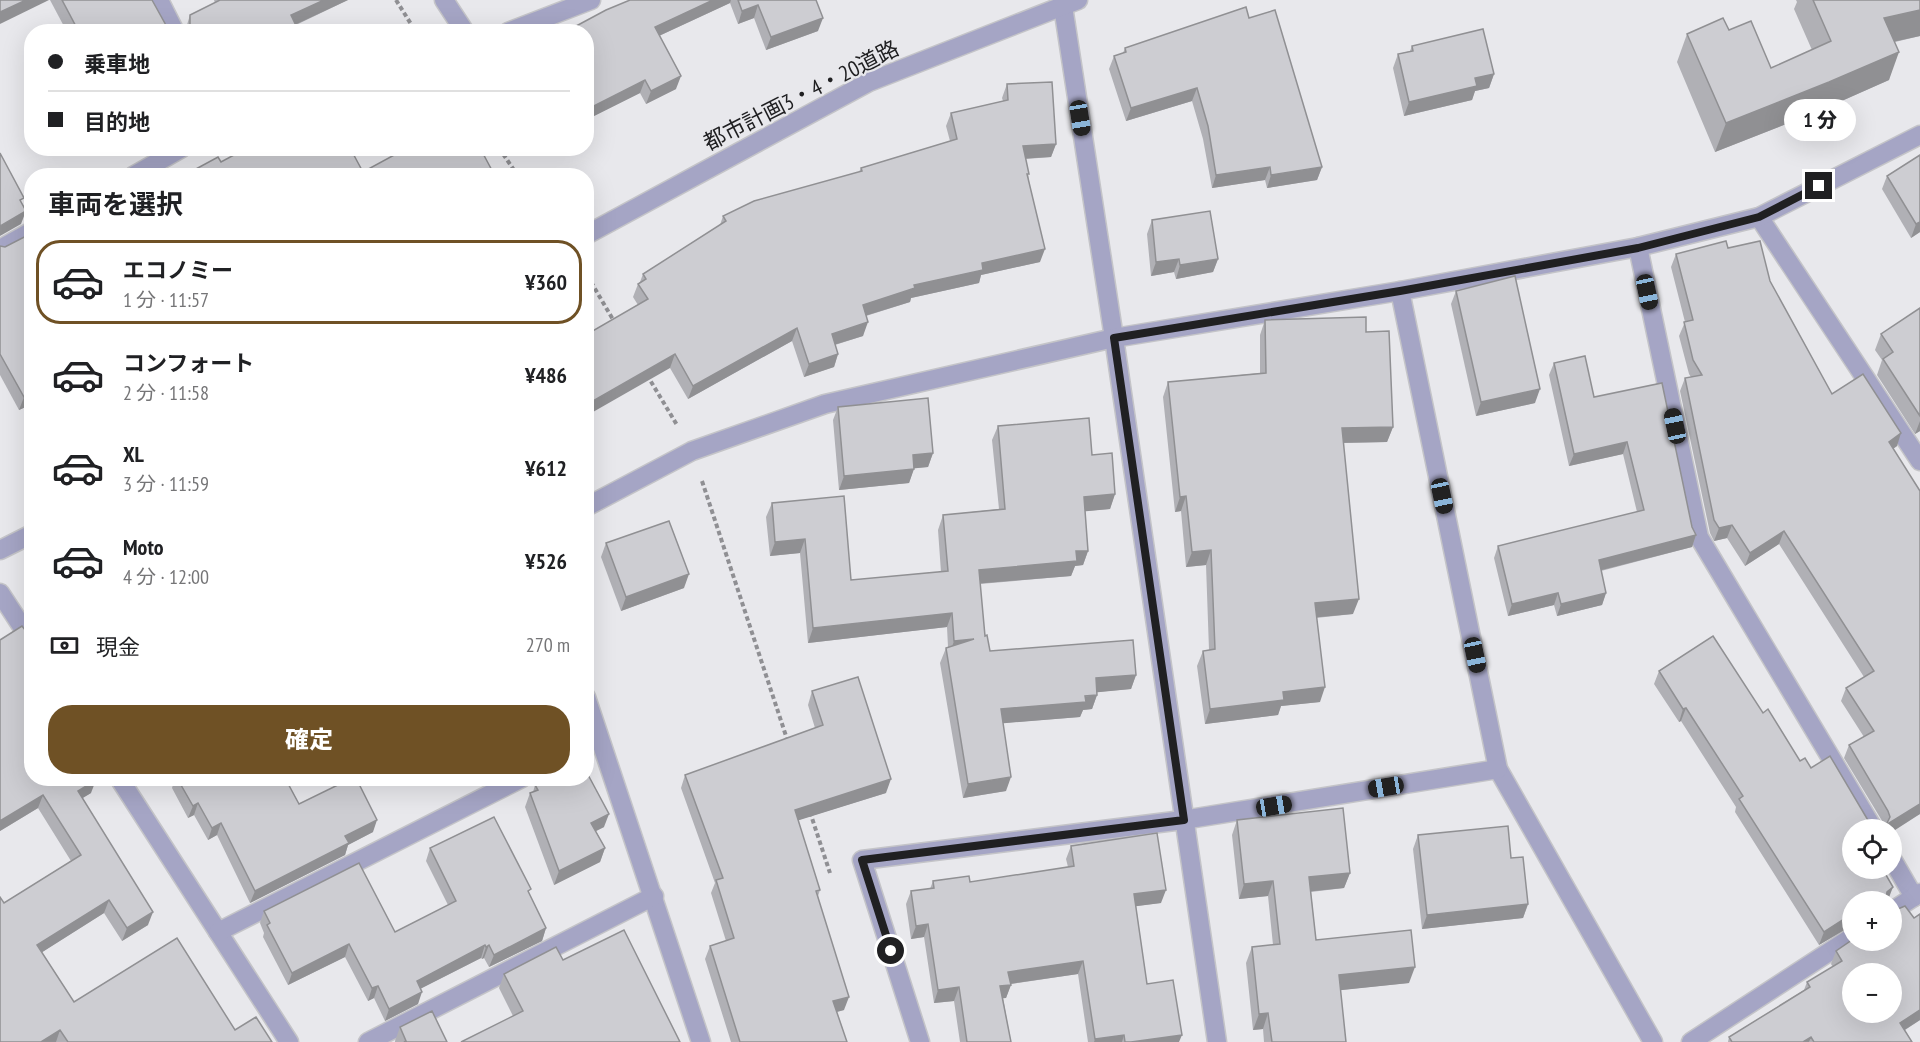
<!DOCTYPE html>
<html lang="ja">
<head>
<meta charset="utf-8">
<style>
  :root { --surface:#fff; --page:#f2f2f2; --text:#202124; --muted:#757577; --line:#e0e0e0; --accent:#6f5125 }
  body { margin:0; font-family:"PT Sans Narrow","Noto Sans JP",sans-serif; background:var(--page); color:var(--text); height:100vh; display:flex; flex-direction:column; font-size:22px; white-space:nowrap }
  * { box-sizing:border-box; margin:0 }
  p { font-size:20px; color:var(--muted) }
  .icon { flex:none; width:33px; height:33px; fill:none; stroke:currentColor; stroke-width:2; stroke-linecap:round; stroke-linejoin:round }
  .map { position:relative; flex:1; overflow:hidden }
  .side { position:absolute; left:24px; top:168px; width:570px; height:618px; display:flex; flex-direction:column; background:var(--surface); border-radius:24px; box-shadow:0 6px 24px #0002 }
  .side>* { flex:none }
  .banner { position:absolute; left:24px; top:24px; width:570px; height:132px; border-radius:24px; box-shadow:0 6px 24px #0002; display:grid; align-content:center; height:132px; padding:0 24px; background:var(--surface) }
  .buttons { position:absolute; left:1842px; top:819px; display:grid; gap:12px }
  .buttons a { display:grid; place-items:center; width:60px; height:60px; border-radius:50%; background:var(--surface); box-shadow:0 6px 24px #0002; font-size:30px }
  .end { position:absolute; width:27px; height:27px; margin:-14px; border:8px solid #202022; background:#fff; box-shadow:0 0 0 3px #fff }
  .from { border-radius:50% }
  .bubble { position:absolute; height:42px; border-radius:21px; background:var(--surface); box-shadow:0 6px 24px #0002; font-size:20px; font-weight:800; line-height:42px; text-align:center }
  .car { position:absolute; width:18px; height:36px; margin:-18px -9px; border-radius:8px; box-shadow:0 0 4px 2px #0007; background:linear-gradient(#222 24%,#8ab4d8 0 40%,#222 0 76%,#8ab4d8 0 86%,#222 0) }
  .banner b { display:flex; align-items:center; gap:21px; height:57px; font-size:22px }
  .banner b+b { border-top:2px solid var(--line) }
  .banner i { width:15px; height:15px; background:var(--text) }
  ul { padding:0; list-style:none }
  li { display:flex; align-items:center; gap:18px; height:84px; margin:0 12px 9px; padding:0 12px; border:3px solid transparent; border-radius:24px }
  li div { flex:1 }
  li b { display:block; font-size:22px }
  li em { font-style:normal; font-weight:800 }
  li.active { border-color:var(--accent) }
  li>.icon { width:54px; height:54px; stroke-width:1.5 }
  h2 { padding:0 24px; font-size:27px; line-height:72px }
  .pay { display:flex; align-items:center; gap:15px; height:66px; padding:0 24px; font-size:22px }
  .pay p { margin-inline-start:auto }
  .cta { display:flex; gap:12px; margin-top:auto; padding:12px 24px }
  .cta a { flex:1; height:69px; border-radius:24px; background:var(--accent); color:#fff; font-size:24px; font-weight:800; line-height:69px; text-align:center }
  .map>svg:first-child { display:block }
</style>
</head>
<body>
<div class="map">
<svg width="1920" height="1042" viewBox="0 0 1920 1042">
  <rect width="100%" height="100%" fill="#e8e8ec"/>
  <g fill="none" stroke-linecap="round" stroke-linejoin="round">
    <g stroke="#c4c4c8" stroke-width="21">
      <g id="minor">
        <polyline points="159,0 175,32"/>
        <polyline points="444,0 465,32"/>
        <polyline points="1062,0 1114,338 1217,1042"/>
        <polyline points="508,32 591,0"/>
        <polyline points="133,176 182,148"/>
        <polyline points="1759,217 1920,461"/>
        <polyline points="586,235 869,82 1078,0"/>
        <polyline points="1638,247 1699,537 1874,830"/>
        <polyline points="0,249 32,231"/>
        <polyline points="1400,291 1498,769 1653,1042"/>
        <polyline points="586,507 692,451 825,404 1114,338 1400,291 1638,247 1759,217 1920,135"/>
        <polyline points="0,550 32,534"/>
        <polyline points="0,593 32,642"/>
        <polyline points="586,697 701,1042"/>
        <polyline points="119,778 289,1042"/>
        <polyline points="1892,859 1914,897"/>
        <polyline points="1892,911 1920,893"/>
        <polyline points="218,932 522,778"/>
        <polyline points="368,1042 654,896"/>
        <polyline points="920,1042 862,860 1183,820 1498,769"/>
        <polyline points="1691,1042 1852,937"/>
      </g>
    </g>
    <g stroke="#8f8f93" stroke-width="4" stroke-dasharray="4.5 3" stroke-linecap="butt">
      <polyline points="396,0 416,32"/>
      <polyline points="499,148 518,176"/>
      <polyline points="591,282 615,323"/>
      <polyline points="647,375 677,425"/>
      <polyline points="702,481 788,742"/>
      <polyline points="810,812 830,873"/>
    </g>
    <use href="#minor" stroke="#a5a5c5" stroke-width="18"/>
  </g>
  <g fill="#b0b0b5">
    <polygon points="50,0 152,0 167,27 179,30 186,28 190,15 215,3 214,0 348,0 296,25 299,32 67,32"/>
    <polygon points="630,0 816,0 818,31 766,50 754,18 738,24 730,3 659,36 676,89 646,104 640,93 586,120 586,32"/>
    <polygon points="1796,0 1920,0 1920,36 1895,42 1889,80 1819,111 1715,152 1677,62 1687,34 1729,30 1771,68 1812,50 1794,9 1797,2"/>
    <polygon points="1249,18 1322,167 1317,180 1267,188 1265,180 1212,188 1203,139 1192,101 1126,121 1109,69 1114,56 1123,53 1125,48"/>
    <polygon points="1412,46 1494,74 1489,88 1475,91 1472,100 1404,116 1393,68 1398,54 1410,51"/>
    <polygon points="1007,84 1056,144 1051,157 1026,159 1040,262 981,275 979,283 911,298 910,302 866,316 863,336 835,345 838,354 834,367 804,377 792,341 688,399 670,368 638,305 633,297 638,284 640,282 643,274 720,225 723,216 859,172 861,168 950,141 946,126 951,113 1003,101 1002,98"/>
    <polygon points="1920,155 1920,232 1911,238 1882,189 1887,176"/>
    <polygon points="1152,220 1218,259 1213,272 1176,279 1174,272 1151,276 1147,234"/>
    <polygon points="0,246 32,404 19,410 0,375"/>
    <polygon points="1728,248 1770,281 1832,394 1897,446 1893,449 1920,814 1885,830 1884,824 1844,758 1849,745 1864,737 1841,701 1846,688 1864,677 1779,544 1745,566 1727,538 1714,541 1710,533 1680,391 1685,378 1691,377 1689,374 1679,336 1685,322 1671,267 1676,254"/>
    <polygon points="1456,291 1535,403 1476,416 1451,304"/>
    <polygon points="1920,308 1920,431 1915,434 1877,375 1882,360 1875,350 1881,334"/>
    <polygon points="1265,320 1366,332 1393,427 1387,442 1343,443 1353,614 1316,618 1320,702 1281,706 1278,715 1205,724 1197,666 1203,651 1209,650 1206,565 1186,567 1181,511 1175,512 1163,397 1168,382 1260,373 1260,335"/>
    <polygon points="1554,363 1594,397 1692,527 1696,535 1692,547 1601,571 1606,593 1602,605 1557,616 1554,605 1508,616 1494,558 1498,546 1637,512 1623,454 1569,466 1549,375"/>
    <polygon points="838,407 933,453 928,467 914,468 909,483 839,490 833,420"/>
    <polygon points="998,426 1092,455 1115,494 1110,509 1085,511 1088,551 1083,565 1075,566 1071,576 980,584 985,636 990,651 1136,675 1131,689 1097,692 1097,695 1092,709 1083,710 1080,717 1003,723 1006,791 963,798 940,663 946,648 948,647 947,627 808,643 800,553 770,556 766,517 772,503 851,580 941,572 938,530 943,515 999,509 992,440"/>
    <polygon points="606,543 684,588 621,611 601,557"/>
    <polygon points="0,640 91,793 82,798 148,925 122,941 104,913 42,952 74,1002 235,1030 272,1042 0,1042 4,903 71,861 38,808 0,831"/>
    <polygon points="1659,671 1763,713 1852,830 1888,900 1852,902 1852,926 1851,926 1819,945 1735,812 1736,807 1681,721 1679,722 1654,684"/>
    <polygon points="812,691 886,793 798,820 820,890 818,896 844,1010 837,1012 847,1042 731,1042 705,959 710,946 726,941 711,893 715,883 681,788 685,775 815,728 808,705"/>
    <polygon points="175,778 285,778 299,804 373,832 348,845 345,855 250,903 217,835 208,840 194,815 188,818 172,788"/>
    <polygon points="535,785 604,827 596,831 605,848 600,862 554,885 525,807 530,793 533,792"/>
    <polygon points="1237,820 1350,873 1344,888 1311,892 1316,940 1409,983 1340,990 1346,1042 1264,1042 1263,1029 1253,1030 1246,963 1252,947 1273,945 1268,896 1239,899 1232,835"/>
    <polygon points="1418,835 1511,858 1528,904 1523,918 1422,929 1413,849"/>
    <polygon points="1071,846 1161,903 1136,906 1147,984 1179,1042 1088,1042 1078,974 1011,984 1006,998 1003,998 1011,1042 960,1042 954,1001 934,1003 924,937 911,939 906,904 911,891 930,889 933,881 970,882 1068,867 1066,859"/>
    <polygon points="430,848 529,894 546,928 542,941 489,967 484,958 482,959 481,958 420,989 418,1004 385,1021 374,998 368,1001 345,957 288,985 263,937 264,933 260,923 264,911 395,932 448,905 426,861"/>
    <polygon points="1920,914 1920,1020 1905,1030 1912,1042 1728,1042 1729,1037 1804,990 1807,982 1833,967 1831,964 1836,951 1914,918"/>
    <polygon points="563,960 680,1042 513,1016 499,988 504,974"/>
    <polygon points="400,1027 447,1042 395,1042 395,1041"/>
  </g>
  <g fill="#909093">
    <polygon points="26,0 49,0 0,24 0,12"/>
    <polygon points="324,0 348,0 286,29 291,15"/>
    <polygon points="713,0 731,0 730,3 650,40 655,27"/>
    <polygon points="758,5 754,18 738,24 742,11"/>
    <polygon points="1920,10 1920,36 1874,46 1884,18"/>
    <polygon points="823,18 818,31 766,50 771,37"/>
    <polygon points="1899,52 1889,80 1819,111 1715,152 1726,123"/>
    <polygon points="1494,74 1489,88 1475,91 1472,100 1404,116 1409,102 1475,78"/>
    <polygon points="681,76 676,89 646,104 651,91"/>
    <polygon points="645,80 640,93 586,120 586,110"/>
    <polygon points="1197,88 1192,101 1126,121 1131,108"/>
    <polygon points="1056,144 1051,157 1018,159 1023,146"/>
    <polygon points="1270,167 1265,180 1212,188 1216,175"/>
    <polygon points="1322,167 1317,180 1267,188 1271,175"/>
    <polygon points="26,211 21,224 0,236 0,226"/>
    <polygon points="1920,222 1920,232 1911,238 1916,224"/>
    <polygon points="1045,249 1040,262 981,275 979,283 911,298 910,302 858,318 863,305 914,285 982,263"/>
    <polygon points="1179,259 1174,272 1151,276 1156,262"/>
    <polygon points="1218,259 1213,272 1176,279 1180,265"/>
    <polygon points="868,322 863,336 827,347 832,334"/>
    <polygon points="797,328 792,341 688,399 693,386"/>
    <polygon points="675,354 670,368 586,416 586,405"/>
    <polygon points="838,354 834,367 804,377 809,364"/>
    <polygon points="1540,389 1535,403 1476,416 1481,402"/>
    <polygon points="32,393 32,404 19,410 24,397"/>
    <polygon points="1920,421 1920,431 1915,434"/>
    <polygon points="1393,427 1387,442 1336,443 1342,428"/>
    <polygon points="1901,433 1897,446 1884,455 1889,442"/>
    <polygon points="1627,442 1623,454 1569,466 1574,454"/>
    <polygon points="933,453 928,467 908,469 913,455"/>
    <polygon points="914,469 909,483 839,490 844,476"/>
    <polygon points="1115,494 1110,509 1078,512 1084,497"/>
    <polygon points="1186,496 1181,511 1175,512 1180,497"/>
    <polygon points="1732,525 1727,538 1714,541 1719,528"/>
    <polygon points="1784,531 1779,544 1745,566 1750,553"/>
    <polygon points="1696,535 1692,547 1594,572 1599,560"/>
    <polygon points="805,539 800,553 770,556 775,542"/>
    <polygon points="1211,550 1206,565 1186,567 1192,552"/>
    <polygon points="1076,551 1088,551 1083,565 1075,566 1071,576 974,584 979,570"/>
    <polygon points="689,574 684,588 621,611 626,597"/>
    <polygon points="1558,593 1554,605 1508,616 1512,604"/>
    <polygon points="1606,593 1602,605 1557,616 1561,604"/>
    <polygon points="1359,599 1353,614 1309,618 1315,603"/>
    <polygon points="952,613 947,627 808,643 813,628"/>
    <polygon points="974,639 949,655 954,641"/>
    <polygon points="1136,675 1131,689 1090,693 1096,678"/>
    <polygon points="1325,687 1320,702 1281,706 1278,715 1205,724 1210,709 1283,692"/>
    <polygon points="1097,695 1092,709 1083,710 1080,717 995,724 1001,709"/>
    <polygon points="1686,708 1681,721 1679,722 1683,709"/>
    <polygon points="1011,777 1006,791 963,798 968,784"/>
    <polygon points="891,779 886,793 790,823 795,810"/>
    <polygon points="96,780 91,793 73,804 78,791"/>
    <polygon points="43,795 38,808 0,831 0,821"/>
    <polygon points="198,803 194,815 188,818 193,806"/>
    <polygon points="1920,804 1920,814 1892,832 1892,830 1885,830 1886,825"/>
    <polygon points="609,814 604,827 586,836 591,823"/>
    <polygon points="377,820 373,832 348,845 345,855 250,903 255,891 345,836"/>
    <polygon points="221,823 217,835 208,840 212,828"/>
    <polygon points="605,848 600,862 554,885 559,871"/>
    <polygon points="1350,873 1344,888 1304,892 1309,877"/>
    <polygon points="1273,881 1268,896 1239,899 1244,884"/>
    <polygon points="1893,887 1888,900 1887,902 1884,902 1887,892"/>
    <polygon points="1166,890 1161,903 1130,907 1134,894"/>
    <polygon points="109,900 104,913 33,958 37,945"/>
    <polygon points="1528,904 1523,918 1422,929 1427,915"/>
    <polygon points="153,912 148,925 122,941 127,928"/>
    <polygon points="1852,914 1852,921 1851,926 1819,945 1824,932"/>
    <polygon points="928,924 924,937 911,939 916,926"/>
    <polygon points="546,928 542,941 489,967 494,955"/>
    <polygon points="349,944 345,957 288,985 292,973"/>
    <polygon points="485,945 481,958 412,993 417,981"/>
    <polygon points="489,945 484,958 482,959 486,947"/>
    <polygon points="1083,961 1078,974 1003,985 1008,972"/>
    <polygon points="1415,967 1409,983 1333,991 1339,975"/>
    <polygon points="1011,985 1006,998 996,999 1000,986"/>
    <polygon points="378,986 374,998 368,1001 372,988"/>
    <polygon points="959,987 954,1001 934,1003 938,990"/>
    <polygon points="422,992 418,1004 385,1021 389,1009"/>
    <polygon points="849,997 844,1010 828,1014 833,1001"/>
    <polygon points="1920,1010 1920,1020 1895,1036 1900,1023"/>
    <polygon points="1268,1013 1263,1029 1253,1030 1259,1014"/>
    <polygon points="60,1030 56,1042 41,1042"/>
    <polygon points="1124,1035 1122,1042 1094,1042 1095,1039"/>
    <polygon points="1182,1035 1179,1042 1131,1042"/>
    <polygon points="1811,1037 1809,1042 1803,1042"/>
  </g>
  <g fill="#cdcdd2" stroke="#909093" stroke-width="1.5" fill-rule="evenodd">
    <polygon points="0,0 26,0 0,12"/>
    <polygon points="62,0 152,0 167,27 171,25 179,30 185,28 190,24 190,15 220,0 324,0 291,15 299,32 79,32"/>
    <polygon points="630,0 713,0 655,27 681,76 651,91 645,80 586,110 586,32 565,32 606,10"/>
    <polygon points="738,0 816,0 823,18 771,37 758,5 742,11"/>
    <polygon points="1813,0 1920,0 1920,10 1884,18 1899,52 1829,82 1726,123 1687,34 1723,18 1729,30 1751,21 1771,68 1831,41"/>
    <polygon points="1246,7 1249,18 1275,10 1322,167 1271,175 1270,167 1216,175 1208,126 1197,88 1131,108 1114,56 1126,52 1125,48"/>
    <polygon points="1483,29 1494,74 1475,78 1477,86 1409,102 1398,54 1413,51 1412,46"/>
    <polygon points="1052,82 1056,144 1023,146 1029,174 1027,174 1045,249 982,263 983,270 914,285 915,288 863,305 868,322 832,334 838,354 809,364 797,328 693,386 675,354 586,405 586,324 591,332 648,299 638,284 646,279 643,274 726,221 723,216 754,201 862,171 861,168 957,139 951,113 1008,100 1007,84"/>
    <polygon points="247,148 350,148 363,172 407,148 480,148 495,176 183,176 218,157 221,162"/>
    <polygon points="0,153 24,198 20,200 26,211 0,226"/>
    <polygon points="1920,155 1920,222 1916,224 1887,176"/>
    <polygon points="1210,211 1218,259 1180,265 1179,259 1156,262 1152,220"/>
    <polygon points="32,233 32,393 24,397 0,354 0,246 5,247"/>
    <polygon points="1726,241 1728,248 1760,241 1770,281 1832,394 1863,374 1901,433 1889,442 1920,491 1920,804 1886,825 1890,817 1888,811 1849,745 1874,731 1846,688 1874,671 1784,531 1750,553 1732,525 1719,528 1714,520 1685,378 1702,375 1693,360 1684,322 1693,320 1676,254"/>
    <polygon points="1515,276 1540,389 1481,402 1456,291"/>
    <polygon points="1920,308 1920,416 1883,359 1893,352 1881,334"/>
    <polygon points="1366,317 1366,332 1389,331 1393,427 1342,428 1359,599 1315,603 1325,687 1283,692 1284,700 1210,709 1203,651 1215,649 1211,550 1192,552 1186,496 1180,497 1168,382 1266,373 1265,320"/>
    <polygon points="1585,356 1594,397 1662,383 1692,527 1696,535 1599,560 1606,593 1561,604 1558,593 1512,604 1498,546 1644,510 1627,442 1574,454 1554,363"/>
    <polygon points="928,398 933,453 913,455 914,469 844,476 838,407"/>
    <polygon points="1089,418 1092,455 1112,453 1115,494 1084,497 1088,551 1076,551 1077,561 979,570 985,636 987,635 990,651 1133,640 1136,675 1096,678 1097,695 1085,696 1086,702 1001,709 1011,777 968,784 946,648 974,639 954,641 952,613 813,628 805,539 775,542 772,503 844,496 851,580 948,571 943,515 1005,509 998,426"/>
    <polygon points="669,521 689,574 626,597 606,543"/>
    <polygon points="22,626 32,639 32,778 95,778 96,780 78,791 153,912 127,928 109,900 37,945 74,1002 177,938 235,1030 256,1017 272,1042 68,1042 60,1030 41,1042 0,1042 0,897 4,903 81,855 43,795 0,821 0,640"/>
    <polygon points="1713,636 1763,713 1768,709 1800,761 1805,758 1811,768 1830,756 1869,822 1874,827 1883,827 1878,830 1852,830 1852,868 1882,868 1893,887 1887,892 1886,898 1888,902 1852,902 1852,914 1824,932 1739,799 1743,796 1686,708 1683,709 1659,671"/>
    <polygon points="858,677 891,779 795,810 820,890 816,891 849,997 833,1001 847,1042 740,1042 710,946 734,938 716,880 723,878 685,775 823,725 812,691"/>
    <polygon points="586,771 609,814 591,823 605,848 559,871 530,793 538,790 535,785 548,778 586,778"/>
    <polygon points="177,778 285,778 299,804 352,778 356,778 377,820 345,836 349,843 255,891 221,823 212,828 198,803 193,806"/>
    <polygon points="1343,808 1350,873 1309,877 1316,940 1411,930 1415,967 1339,975 1346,1042 1272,1042 1268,1013 1259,1014 1252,947 1280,944 1273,881 1244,884 1237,820"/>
    <polygon points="494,817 531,889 528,891 546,928 494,955 489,945 486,947 485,945 417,981 422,992 389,1009 378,986 372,988 349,944 292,973 267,925 270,923 264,911 359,863 395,932 456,901 430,848"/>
    <polygon points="1508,826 1511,858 1523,857 1528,904 1427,915 1418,835"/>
    <polygon points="1157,833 1166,890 1134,894 1147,984 1173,980 1182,1035 1131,1042 1125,1042 1124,1035 1095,1039 1083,961 1008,972 1011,985 1000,986 1011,1042 967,1042 959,987 938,990 928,924 916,926 911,891 934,888 933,881 969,876 970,882 1074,866 1071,846"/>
    <path d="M1905,906L1914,918L1920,914V1010L1900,1023L1912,1042H1814L1811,1037L1803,1042H1732L1729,1037L1810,987L1807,982L1842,961L1836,951L1852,940H1892V907L1898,909ZM1852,974H1892V1012H1852Z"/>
    <polygon points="624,930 680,1042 461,1042 523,1011 504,974 556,947 563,960"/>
    <polygon points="432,1011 447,1042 404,1042 406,1041 400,1027"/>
  </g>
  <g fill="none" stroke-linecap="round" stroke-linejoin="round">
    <polyline stroke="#202022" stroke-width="8" points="891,951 862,860 1184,820 1114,338 1400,291 1638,248 1759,217 1819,186"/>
  </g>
  <g text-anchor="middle" stroke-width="4.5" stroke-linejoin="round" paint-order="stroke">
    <g font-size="22" fill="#202022" stroke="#e8e8ec">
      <text transform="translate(801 95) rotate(-27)" y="8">都市計画3・4・20道路</text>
    </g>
  </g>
</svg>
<div class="buttons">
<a><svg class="icon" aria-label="locate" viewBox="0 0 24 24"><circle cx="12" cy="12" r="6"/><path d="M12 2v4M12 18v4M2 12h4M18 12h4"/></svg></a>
<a>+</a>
<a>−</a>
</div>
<i class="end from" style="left:891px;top:951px"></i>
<i class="end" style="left:1819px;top:186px"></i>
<div class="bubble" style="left:1784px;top:99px;width:72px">1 分</div>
<i class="car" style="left:1080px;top:118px;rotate:171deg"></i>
<i class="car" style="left:1647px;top:292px;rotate:168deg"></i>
<i class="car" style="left:1675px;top:426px;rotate:348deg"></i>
<i class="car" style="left:1442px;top:496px;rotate:168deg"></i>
<i class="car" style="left:1475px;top:655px;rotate:168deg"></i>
<i class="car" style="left:1386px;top:787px;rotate:261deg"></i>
<i class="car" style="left:1274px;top:806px;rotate:81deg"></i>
<div class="banner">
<b><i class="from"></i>乗車地</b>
<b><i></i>目的地</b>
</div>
<section class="side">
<h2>車両を選択</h2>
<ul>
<li class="active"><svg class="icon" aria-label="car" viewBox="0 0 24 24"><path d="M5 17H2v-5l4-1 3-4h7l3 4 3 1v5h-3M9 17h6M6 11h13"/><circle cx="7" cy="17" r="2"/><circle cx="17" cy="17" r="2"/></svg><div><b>エコノミー</b><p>1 分 · 11:57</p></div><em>¥360</em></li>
<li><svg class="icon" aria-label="car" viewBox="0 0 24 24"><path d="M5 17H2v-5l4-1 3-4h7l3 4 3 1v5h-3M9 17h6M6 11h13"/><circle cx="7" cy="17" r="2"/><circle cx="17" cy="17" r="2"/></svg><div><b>コンフォート</b><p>2 分 · 11:58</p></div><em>¥486</em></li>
<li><svg class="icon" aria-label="car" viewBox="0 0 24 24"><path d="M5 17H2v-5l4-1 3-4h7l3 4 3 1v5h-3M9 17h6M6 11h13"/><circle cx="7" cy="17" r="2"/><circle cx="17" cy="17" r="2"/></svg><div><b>XL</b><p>3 分 · 11:59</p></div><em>¥612</em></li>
<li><svg class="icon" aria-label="car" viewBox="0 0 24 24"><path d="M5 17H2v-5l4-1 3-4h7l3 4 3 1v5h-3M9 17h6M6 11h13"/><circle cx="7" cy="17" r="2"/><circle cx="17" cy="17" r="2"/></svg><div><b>Moto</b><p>4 分 · 12:00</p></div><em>¥526</em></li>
</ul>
<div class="pay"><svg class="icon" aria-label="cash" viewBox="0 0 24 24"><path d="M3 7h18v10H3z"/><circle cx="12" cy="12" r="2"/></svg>現金<p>270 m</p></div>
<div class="cta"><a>確定</a></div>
</section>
</div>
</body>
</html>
